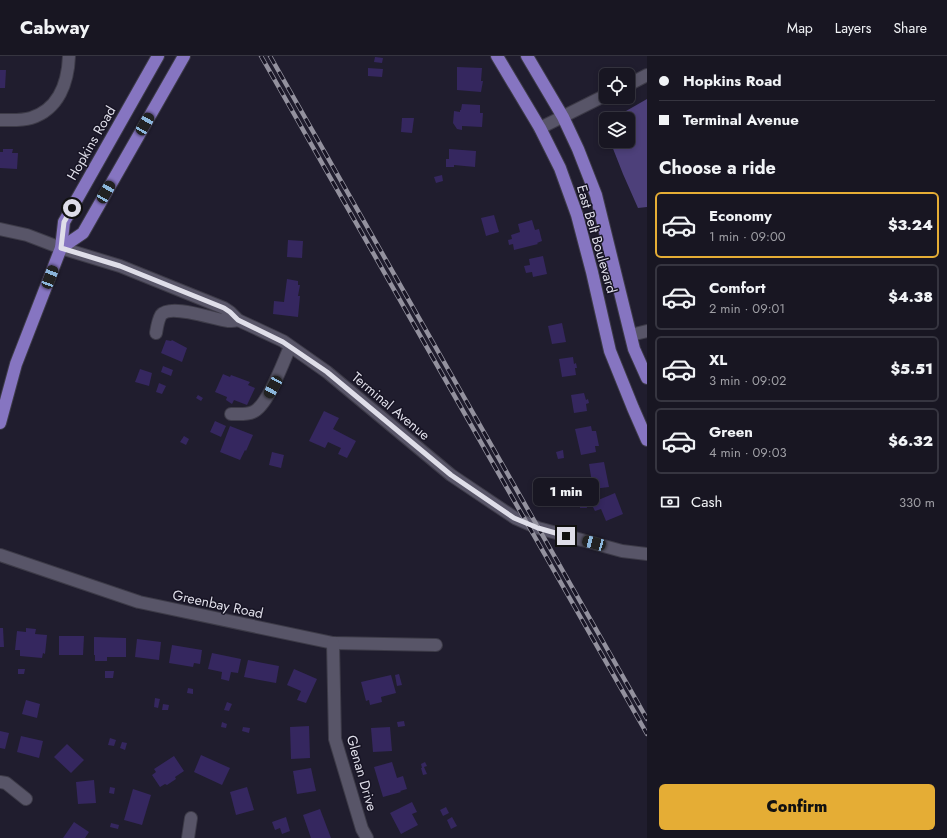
<!DOCTYPE html>
<html lang="en">
<head>
<meta charset="utf-8">
<style>
  :root { --surface:#181622; --page:#25232f; --text:#f1f3f6; --muted:#9f9fa5; --line:#363540; --accent:#e5ad35 }
  body { margin:0; font-family:Jost,sans-serif; background:var(--page); color:var(--text); height:100vh; display:flex; flex-direction:column; font-size:15px; white-space:nowrap }
  * { box-sizing:border-box; margin:0 }
  p { font-size:13px; color:var(--muted) }
  .icon { flex:none; width:22px; height:22px; fill:none; stroke:currentColor; stroke-width:2; stroke-linecap:round; stroke-linejoin:round }
  .map { position:relative; flex:1; overflow:hidden }
  .panel { display:flex; flex-direction:column; background:var(--surface); width:300px }
  .panel>* { flex:none }
  .top-card { display:grid; align-content:center; height:88px; padding:0 12px; background:var(--surface) }
  .controls { position:absolute; left:599px; top:12px; display:grid; gap:8px }
  .controls a { display:grid; place-items:center; width:36px; height:36px; border-radius:6px; background:var(--surface); box-shadow:0 2px 6px #0003,0 0 0 1px var(--line); font-size:20px }
  .end { position:absolute; width:18px; height:18px; margin:-9px; border:5px solid #dfdee9; background:#111; box-shadow:0 0 0 2px #111 }
  .from { border-radius:50% }
  .bubble { position:absolute; height:28px; border-radius:6px; background:var(--surface); box-shadow:0 2px 6px #0003,0 0 0 1px var(--line); font-size:13px; font-weight:800; line-height:28px; text-align:center }
  .car { position:absolute; width:12px; height:24px; margin:-12px -6px; border-radius:5px; box-shadow:0 0 3px 1px #0007; background:linear-gradient(#222 24%,#8ab4d8 0 40%,#222 0 76%,#8ab4d8 0 86%,#222 0) }
  .top-card b { display:flex; align-items:center; gap:14px; height:38px; font-size:15px }
  .top-card b+b { border-top:1px solid var(--line) }
  .top-card i { width:10px; height:10px; background:var(--text) }
  ul { padding:0; list-style:none }
  li { display:flex; align-items:center; gap:12px; height:66px; margin:0 8px 6px; padding:0 4px; border:2px solid var(--line); border-radius:6px }
  li div { flex:1 }
  li b { display:block; font-size:15px }
  li em { font-style:normal; font-weight:800 }
  li.current { border-color:var(--accent) }
  li>.icon { width:36px; height:36px; stroke-width:1.5 }
  h2 { padding:0 12px; font-size:18px; line-height:48px }
  .pay { display:flex; align-items:center; gap:10px; height:44px; padding:0 12px; font-size:15px }
  .pay p { margin-inline-start:auto }
  .button { display:flex; gap:8px; margin-top:auto; padding:8px 12px }
  .button a { flex:1; height:46px; border-radius:6px; background:var(--accent); color:#111; font-size:16px; font-weight:800; line-height:46px; text-align:center }
  header { display:flex; align-items:center; gap:24px; box-sizing:border-box; height:56px; padding:0 20px; background:var(--surface); border-bottom:1px solid var(--line) }
  header strong { font-size:19px }
  nav { display:flex; gap:22px; margin-inline-start:auto; font-size:14px }
  main { display:flex; flex:1; min-height:0 }
  .map>svg:first-child { display:block }
</style>
</head>
<body>
<header>
<strong>Cabway</strong>
<nav><a>Map</a><a>Layers</a><a>Share</a></nav>
</header>
<main>
<div class="map">
<svg width="647" height="782" viewBox="0 0 647 782">
  <rect width="100%" height="100%" fill="#201d2e"/>
  <polygon fill="#4d407a" points="647,43 647,151 638,152 623,118 610,85 628,85 628,63 612,63"/>
  <g fill="#35275f">
    <polygon points="375,1 383,2 382,7 374,6"/>
    <polygon points="457,11 482,12 481,25 483,25 481,36 457,34"/>
    <polygon points="368,12 383,13 382,21 368,20"/>
    <polygon points="0,14 6,14 5,32 0,32"/>
    <polygon points="462,48 480,49 480,57 483,57 482,71 462,70 462,74 457,73 453,67 454,55 460,56 460,54 461,54"/>
    <polygon points="402,62 414,62 412,77 401,76"/>
    <polygon points="3,93 13,93 12,97 18,97 17,113 0,112 0,96 3,96"/>
    <polygon points="449,93 476,95 475,111 454,109 454,111 446,111 446,103 449,103"/>
    <polygon points="442,119 443,125 436,127 434,121"/>
    <polygon points="494,159 499,176 486,180 481,162"/>
    <polygon points="532,164 535,174 539,173 542,185 537,187 538,188 514,194 513,188 509,189 508,184 512,183 511,179 520,176 518,168"/>
    <polygon points="288,184 303,185 302,202 287,201"/>
    <polygon points="543,200 547,218 533,221 532,216 526,217 524,210 530,209 529,203"/>
    <polygon points="287,223 298,225 298,229 300,229 298,240 300,240 298,261 273,258 274,245 284,246"/>
    <polygon points="562,267 566,286 552,288 548,270"/>
    <polygon points="166,284 171,285 172,284 187,292 182,306 161,297"/>
    <polygon points="573,301 574,308 576,307 577,312 575,312 576,319 562,321 559,303"/>
    <polygon points="163,310 173,314 171,320 161,316"/>
    <polygon points="140,313 152,317 149,330 135,326"/>
    <polygon points="223,318 230,321 231,319 250,326 248,329 255,332 247,349 234,344 232,348 226,344 227,341 215,336"/>
    <polygon points="159,327 166,330 162,338 156,336"/>
    <polygon points="584,337 586,344 588,343 589,347 586,348 587,355 574,357 571,339"/>
    <polygon points="198,339 203,342 201,345 196,342"/>
    <polygon points="324,355 339,362 333,373 356,385 347,402 338,398 341,392 328,386 325,392 309,385"/>
    <polygon points="215,365 226,370 221,381 210,376"/>
    <polygon points="230,370 253,379 246,395 245,394 240,404 220,396"/>
    <polygon points="591,370 592,375 596,375 599,390 595,390 596,396 581,399 575,373"/>
    <polygon points="184,380 189,383 186,389 180,386"/>
    <polygon points="563,394 564,402 558,403 556,396"/>
    <polygon points="272,396 284,399 281,412 269,409"/>
    <polygon points="604,406 609,431 593,433 589,408"/>
    <polygon points="615,437 623,458 606,465 601,453 595,455 591,447"/>
    <polygon points="586,446 587,452 580,452 580,447"/>
    <polygon points="0,572 3,572 4,591 0,591"/>
    <polygon points="26,572 36,573 35,578 47,579 45,598 43,597 42,602 20,600 20,594 15,594 17,575 26,576"/>
    <polygon points="59,580 84,580 83,599 59,599"/>
    <polygon points="94,581 126,582 126,601 107,601 107,605 95,605 95,599 94,599"/>
    <polygon points="137,583 161,586 159,604 135,601"/>
    <polygon points="172,589 202,594 200,608 194,607 193,611 169,607"/>
    <polygon points="212,597 241,603 238,617 231,616 229,625 221,623 222,616 208,613"/>
    <polygon points="248,604 279,610 276,627 244,621"/>
    <polygon points="18,613 25,613 24,618 18,618"/>
    <polygon points="294,613 317,623 306,647 297,644 301,635 287,629"/>
    <polygon points="105,615 114,615 113,622 105,622"/>
    <polygon points="399,618 402,629 397,630 395,619"/>
    <polygon points="391,619 396,637 381,641 382,646 370,649 369,644 366,645 361,626"/>
    <polygon points="188,632 193,633 193,638 187,637"/>
    <polygon points="155,642 160,643 158,652 154,651"/>
    <polygon points="26,644 40,648 37,662 22,658"/>
    <polygon points="227,646 232,648 229,655 224,654"/>
    <polygon points="163,648 169,649 168,654 162,654"/>
    <polygon points="404,665 405,670 398,671 397,666"/>
    <polygon points="222,666 227,668 226,672 221,671"/>
    <polygon points="309,670 310,702 291,703 290,671"/>
    <polygon points="243,671 250,672 249,677 242,675"/>
    <polygon points="390,671 392,695 373,696 371,672"/>
    <polygon points="0,675 9,677 5,693 0,692"/>
    <polygon points="21,680 43,685 39,702 17,696"/>
    <polygon points="110,682 116,684 114,690 108,689"/>
    <polygon points="122,686 127,687 125,694 120,692"/>
    <polygon points="67,688 84,704 71,717 54,701"/>
    <polygon points="201,699 230,712 222,729 194,716"/>
    <polygon points="174,700 184,715 175,721 176,723 167,729 165,728 160,731 152,719 156,716 154,713"/>
    <polygon points="392,706 397,722 403,720 407,733 400,735 401,736 383,741 374,711"/>
    <polygon points="425,706 427,710 424,711 427,718 423,719 421,712 422,712 421,708"/>
    <polygon points="311,712 316,735 297,738 293,715"/>
    <polygon points="94,724 96,747 78,748 76,726"/>
    <polygon points="110,731 115,732 114,738 109,737"/>
    <polygon points="247,731 254,754 236,759 230,736"/>
    <polygon points="133,733 151,739 142,769 124,764"/>
    <polygon points="412,746 417,756 412,758 418,769 401,778 390,757"/>
    <polygon points="446,751 449,757 443,760 440,754"/>
    <polygon points="320,753 331,782 311,782 303,759"/>
    <polygon points="286,761 290,775 282,778 280,772 275,774 272,766"/>
    <polygon points="452,761 457,770 451,773 447,764"/>
    <polygon points="74,766 89,776 85,782 63,782"/>
    <polygon points="111,767 119,769 118,773 110,771"/>
  </g>
  <g fill="none" stroke-linecap="round" stroke-linejoin="round">
    <g stroke="#3d3b48" stroke-width="14">
      <g id="minor">
        <polyline points="628,29 647,19"/>
        <path d="M0,64C10,64 21,65 31,62C59,53 68,26 69,0"/>
        <polyline points="540,72 606,39"/>
        <polyline points="0,173 27,179 61,192 120,210 224,252 230,256 238,264 283,285 327,316 451,419 515,462 538,472 622,495 647,498"/>
        <path d="M156,277C157,271 158,264 161,259C171,247 215,264 228,265C231,265 235,265 238,264"/>
        <polyline points="631,279 647,275"/>
        <path d="M231,358C239,358 246,359 253,356C268,350 283,306 290,291"/>
        <polyline points="0,499 139,546 333,587 436,589"/>
        <polyline points="333,587 335,683 362,773 367,782"/>
        <polyline points="0,726 6,727 26,743"/>
        <polyline points="188,782 191,762"/>
      </g>
    </g>
    <g stroke="#3d3b48" stroke-width="14">
      <g id="major">
        <polyline points="497,0 540,72 560,112 577,159 592,216 610,295 633,352 647,384"/>
        <polyline points="527,0 563,61 578,93 596,139 634,293 647,322"/>
        <polyline points="61,192 83,177 184,0"/>
        <polyline points="0,367 16,308 61,192 64,166 158,0"/>
      </g>
    </g>
    <use href="#minor" stroke="#585568" stroke-width="12"/>
    <use href="#major" stroke="#8675c1" stroke-width="12"/>
    <g stroke="#93919e" stroke-width="4.5">
      <g id="rail">
        <polyline points="261,0 647,678"/>
        <polyline points="270,0 647,663"/>
      </g>
    </g>
    <use href="#rail" stroke="#171424" stroke-width="3" stroke-dasharray="9" stroke-linecap="butt"/>
  </g>
  <g fill="none" stroke-linecap="round" stroke-linejoin="round">
    <polyline stroke="#dfdee9" stroke-width="5" points="72,152 64,166 61,192 120,210 224,252 230,256 238,264 283,286 327,316 451,419 514,462 538,472 566,480"/>
  </g>
  <g text-anchor="middle" stroke-width="3" stroke-linejoin="round" paint-order="stroke">
    <g font-size="14" fill="#dfdee9" stroke="#171424">
      <text transform="translate(91 87) rotate(-60)" y="5">Hopkins Road</text>
      <text transform="translate(597 183) rotate(74)" y="5">East Belt Boulevard</text>
      <text transform="translate(391 350) rotate(40)" y="5">Terminal Avenue</text>
      <text transform="translate(218 548) rotate(12)" y="5">Greenbay Road</text>
      <text transform="translate(362 717) rotate(74)" y="5">Glenan Drive</text>
    </g>
  </g>
</svg>
<div class="controls">
<a><svg class="icon" aria-label="locate" viewBox="0 0 24 24"><circle cx="12" cy="12" r="6"/><path d="M12 2v4M12 18v4M2 12h4M18 12h4"/></svg></a>
<a><svg class="icon" aria-label="layers" viewBox="0 0 24 24"><path d="M12 4l9 5-9 5-9-5zM3 14l9 5 9-5"/></svg></a>
</div>
<i class="end from" style="left:72px;top:152px"></i>
<i class="end" style="left:566px;top:480px"></i>
<div class="bubble" style="left:533px;top:422px;width:66px">1 min</div>
<i class="car" style="left:145px;top:68px;rotate:30deg"></i>
<i class="car" style="left:106px;top:136px;rotate:30deg"></i>
<i class="car" style="left:50px;top:221px;rotate:21deg"></i>
<i class="car" style="left:273px;top:331px;rotate:209deg"></i>
<i class="car" style="left:594px;top:487px;rotate:285deg"></i>
</div>
<section class="panel">
<div class="top-card">
<b><i class="from"></i>Hopkins Road</b>
<b><i></i>Terminal Avenue</b>
</div>
<h2>Choose a ride</h2>
<ul>
<li class="current"><svg class="icon" aria-label="car" viewBox="0 0 24 24"><path d="M5 17H2v-5l4-1 3-4h7l3 4 3 1v5h-3M9 17h6M6 11h13"/><circle cx="7" cy="17" r="2"/><circle cx="17" cy="17" r="2"/></svg><div><b>Economy</b><p>1 min · 09:00</p></div><em>$3.24</em></li>
<li><svg class="icon" aria-label="car" viewBox="0 0 24 24"><path d="M5 17H2v-5l4-1 3-4h7l3 4 3 1v5h-3M9 17h6M6 11h13"/><circle cx="7" cy="17" r="2"/><circle cx="17" cy="17" r="2"/></svg><div><b>Comfort</b><p>2 min · 09:01</p></div><em>$4.38</em></li>
<li><svg class="icon" aria-label="car" viewBox="0 0 24 24"><path d="M5 17H2v-5l4-1 3-4h7l3 4 3 1v5h-3M9 17h6M6 11h13"/><circle cx="7" cy="17" r="2"/><circle cx="17" cy="17" r="2"/></svg><div><b>XL</b><p>3 min · 09:02</p></div><em>$5.51</em></li>
<li><svg class="icon" aria-label="car" viewBox="0 0 24 24"><path d="M5 17H2v-5l4-1 3-4h7l3 4 3 1v5h-3M9 17h6M6 11h13"/><circle cx="7" cy="17" r="2"/><circle cx="17" cy="17" r="2"/></svg><div><b>Green</b><p>4 min · 09:03</p></div><em>$6.32</em></li>
</ul>
<div class="pay"><svg class="icon" aria-label="cash" viewBox="0 0 24 24"><path d="M3 7h18v10H3z"/><circle cx="12" cy="12" r="2"/></svg>Cash<p>330 m</p></div>
<div class="button"><a>Confirm</a></div>
</section>
</main>
</body>
</html>
